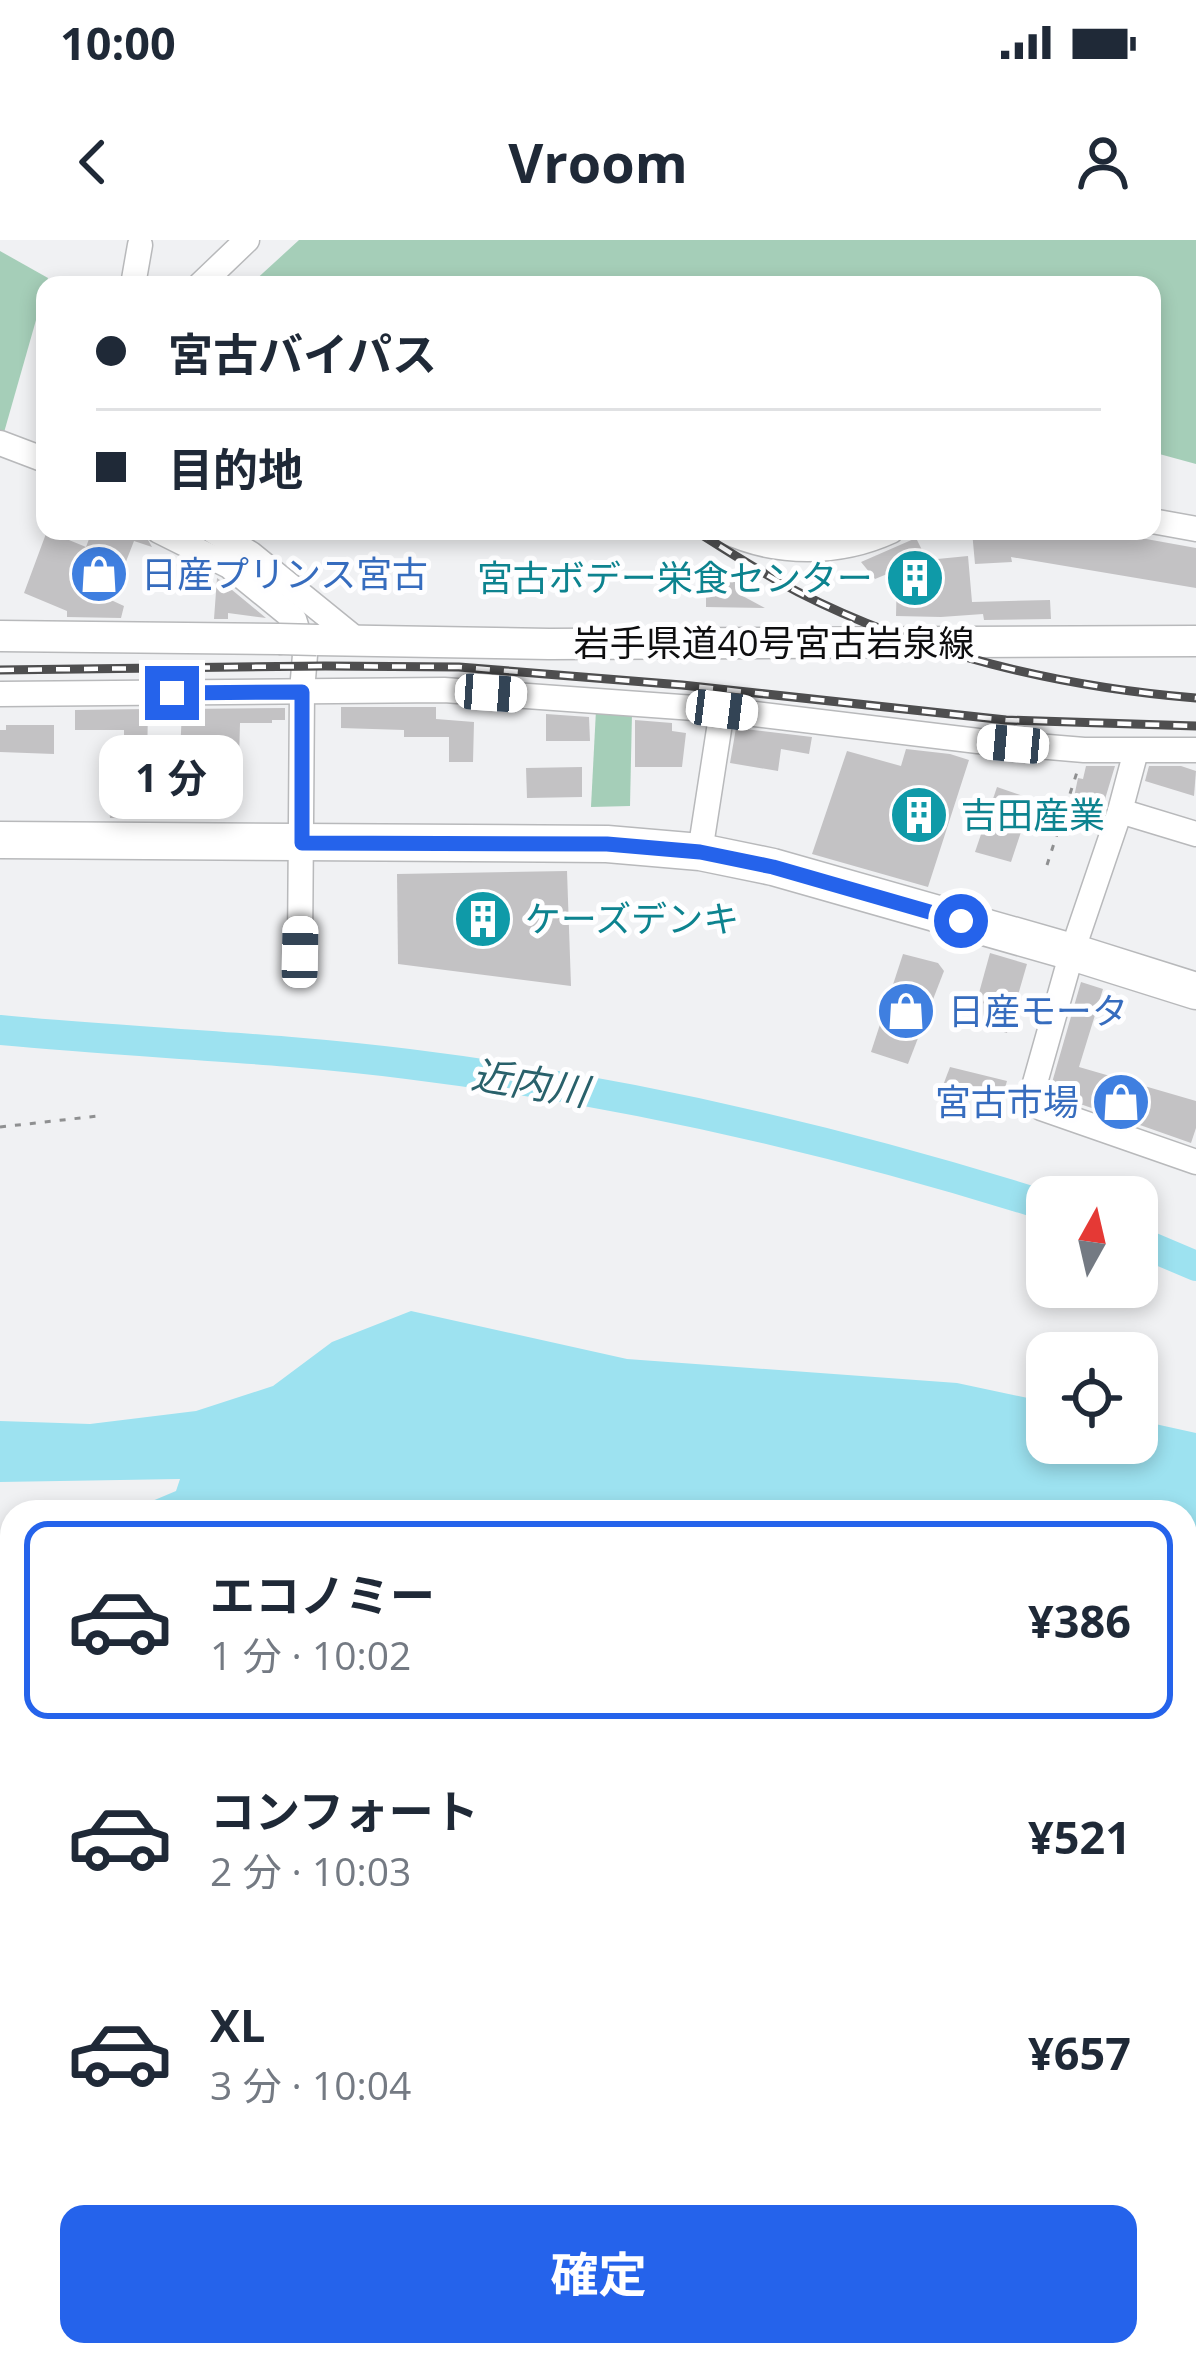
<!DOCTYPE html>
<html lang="ja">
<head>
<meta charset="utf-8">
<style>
  :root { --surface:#fff; --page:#f2f2f3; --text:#1f2937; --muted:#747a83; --line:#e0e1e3; --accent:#2563eb }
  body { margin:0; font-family:"Open Sans","Noto Sans JP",sans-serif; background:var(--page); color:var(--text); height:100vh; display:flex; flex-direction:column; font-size:45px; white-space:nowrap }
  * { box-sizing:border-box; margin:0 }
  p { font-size:39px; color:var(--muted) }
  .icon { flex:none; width:66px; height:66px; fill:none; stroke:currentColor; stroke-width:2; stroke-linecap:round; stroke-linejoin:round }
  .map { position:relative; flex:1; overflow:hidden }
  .sheet { position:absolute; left:0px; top:1260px; width:1197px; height:867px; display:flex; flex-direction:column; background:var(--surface); border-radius:36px 36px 0 0; box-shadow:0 6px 18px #0003 }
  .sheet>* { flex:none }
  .banner { position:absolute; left:36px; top:36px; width:1125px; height:264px; border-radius:24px; box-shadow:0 6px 18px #0003; display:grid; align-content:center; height:264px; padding:0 60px; background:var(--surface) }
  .needle { width:78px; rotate:8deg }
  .tools { position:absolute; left:1026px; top:936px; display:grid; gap:24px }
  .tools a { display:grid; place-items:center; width:132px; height:132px; border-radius:24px; background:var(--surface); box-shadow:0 6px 18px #0003; font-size:60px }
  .end { position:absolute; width:54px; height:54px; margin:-27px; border:15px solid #2563eb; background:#fff; box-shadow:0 0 0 6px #fff }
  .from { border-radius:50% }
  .bubble { position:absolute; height:84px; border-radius:24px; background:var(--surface); box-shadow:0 6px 18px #0003; font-size:39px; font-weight:700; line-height:84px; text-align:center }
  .car { position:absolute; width:36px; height:72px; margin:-36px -18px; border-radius:15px; box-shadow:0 0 9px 3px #0007; background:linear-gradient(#fff 24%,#345 0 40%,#fff 0 76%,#345 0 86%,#fff 0) }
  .banner b { display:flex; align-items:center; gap:42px; height:114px; font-size:45px }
  .banner b+b { border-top:3px solid var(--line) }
  .banner i { width:30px; height:30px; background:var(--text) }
  ul { padding:21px 0 0; list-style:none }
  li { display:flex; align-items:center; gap:36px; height:198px; margin:0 24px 18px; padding:0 36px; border:6px solid transparent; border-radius:24px }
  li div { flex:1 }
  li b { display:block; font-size:45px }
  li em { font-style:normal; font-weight:700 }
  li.active { border-color:var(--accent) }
  li>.icon { width:108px; height:108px; stroke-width:1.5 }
  .cta { display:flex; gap:24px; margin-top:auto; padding:24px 60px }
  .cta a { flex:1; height:138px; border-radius:24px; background:var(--accent); color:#fff; font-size:48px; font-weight:700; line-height:138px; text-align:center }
  .status { display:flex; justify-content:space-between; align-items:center; height:84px; padding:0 60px; background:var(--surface); direction:ltr }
  .status svg { height:33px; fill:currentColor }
  header { display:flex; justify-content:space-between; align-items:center; height:156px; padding:0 60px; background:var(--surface); font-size:54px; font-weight:700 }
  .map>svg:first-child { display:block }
</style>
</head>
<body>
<div class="status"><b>10:00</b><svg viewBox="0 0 49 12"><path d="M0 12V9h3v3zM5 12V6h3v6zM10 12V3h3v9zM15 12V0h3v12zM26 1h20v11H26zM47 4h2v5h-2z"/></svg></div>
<header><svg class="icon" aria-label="back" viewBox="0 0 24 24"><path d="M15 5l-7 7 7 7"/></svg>Vroom<svg class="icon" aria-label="person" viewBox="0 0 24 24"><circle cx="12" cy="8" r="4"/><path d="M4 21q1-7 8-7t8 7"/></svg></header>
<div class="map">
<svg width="1196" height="2125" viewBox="0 0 1196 2125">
  <rect width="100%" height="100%" fill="#f0f1f3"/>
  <g fill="#a5ceb8">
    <polygon points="299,0 1196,0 1196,224 1152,212 1152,45 250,45"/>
    <polygon points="0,11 48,38 3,196 0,196"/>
    <polygon points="596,470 632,473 630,566 591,567"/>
    <polygon points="1185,1517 1196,1519 1196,1830 1185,1826"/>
    <polygon points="12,1922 12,2115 102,2115 107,2125 0,2125 0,1929"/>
    <polygon points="333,2115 536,2115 535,2125 332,2125"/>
  </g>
  <g fill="#9de2f0">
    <polygon points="411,1071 627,1119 957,1143 1047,1162 1047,1203 1137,1203 1137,1180 1196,1193 1196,1489 1185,1486 1185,1272 126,1272 176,1251 180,1239 0,1242 0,1181 90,1184 196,1171 273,1146 332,1102"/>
    <polygon points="12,1317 12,1577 0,1579 0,1323"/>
  </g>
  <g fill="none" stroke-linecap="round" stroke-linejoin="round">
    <g stroke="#9de2f0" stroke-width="30">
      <path d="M0,790C136,803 273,807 408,824C626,851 838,900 1047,966"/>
      <polyline points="1137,1001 1196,1026"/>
    </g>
  </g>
  <g fill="#c3c2c4">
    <polygon points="47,291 86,307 92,291 143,291 152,307 134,301 111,360 124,366 121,378 67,377 67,371 24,353"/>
    <polygon points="972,291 1102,291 1196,308 1196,348 1011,317 1012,322 975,324"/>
    <polygon points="916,298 927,320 968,316 972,362 1050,360 1051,379 984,380 983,374 941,377 896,376 897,330 875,339 861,322"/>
    <polygon points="714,330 727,330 728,334 733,334 733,340 739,339 739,354 765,368 706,367 706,354 710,353 710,334 715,334"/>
    <polygon points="217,338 220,340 266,378 228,373 228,379 214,379"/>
    <polygon points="341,467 436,467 436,479 474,482 473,522 449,522 449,497 404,497 404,490 341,488"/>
    <polygon points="285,468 285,480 272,480 272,483 240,483 239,520 205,519 205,516 180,515 182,469"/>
    <polygon points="148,469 147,523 177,523 176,579 110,578 105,524 124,524 124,490 75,490 75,470"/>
    <polygon points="546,474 589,477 590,501 546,501"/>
    <polygon points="635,480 672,483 672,491 686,493 682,527 635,527"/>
    <polygon points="6,485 54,485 54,514 0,512 0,490 6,490"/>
    <polygon points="736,488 812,497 809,514 781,509 778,531 730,523"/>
    <polygon points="906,509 950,514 969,520 928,647 812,614 847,511 901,526"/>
    <polygon points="1086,526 1115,526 1096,589 1069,581 1078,538 1083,539"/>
    <polygon points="1149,526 1181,526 1196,531 1194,556 1145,541"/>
    <polygon points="582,527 582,557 527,558 526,528"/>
    <polygon points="997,547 1032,559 1011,622 975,612"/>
    <polygon points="567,631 571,746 398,724 397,634"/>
    <polygon points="990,713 1027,724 1007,793 971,782"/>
    <polygon points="903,714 938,723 944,731 908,824 871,812"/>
    <polygon points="1081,742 1103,749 1079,827 1196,861 1196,888 1191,903 1049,853"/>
    <polygon points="950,827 1007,841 999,868 942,848"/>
  </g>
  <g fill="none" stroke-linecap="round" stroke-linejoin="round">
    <g stroke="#b8b9bb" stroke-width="27">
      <g id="minor">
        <polyline points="133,45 140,5"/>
        <polyline points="200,45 247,0"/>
        <polyline points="0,203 45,220"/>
        <polyline points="1152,281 1196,289"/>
        <polyline points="159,291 229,326 294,379 305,415 302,451 300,712"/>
        <polyline points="213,291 251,314 357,400"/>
        <path d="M725,291C776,315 839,315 891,291"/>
        <polyline points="0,454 444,450 722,470 978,501 1084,510 1196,510"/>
        <polyline points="1136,511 1120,571 1072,712 1031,857 1041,868 1196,922"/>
        <polyline points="1120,571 1196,594"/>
        <polyline points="700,612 722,470"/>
        <polyline points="0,1656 12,1664"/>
        <polyline points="1185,1794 1196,1798"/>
        <polyline points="0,1805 12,1806"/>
        <polyline points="1185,1898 1196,1884"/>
        <polyline points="1185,2095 1196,2100"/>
        <polyline points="888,2115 898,2125"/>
        <polyline points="562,2125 572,2115"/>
        <polyline points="929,2125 930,2115"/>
        <polyline points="1125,2125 1126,2115"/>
      </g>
    </g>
    <g stroke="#b8b9bb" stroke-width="33">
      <g id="major">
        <polyline points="0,396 279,399"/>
        <polyline points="317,400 549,404 1196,401"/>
        <polyline points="0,1615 12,1615"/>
        <polyline points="1185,1848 1196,1852"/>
      </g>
    </g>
    <g stroke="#b8b9bb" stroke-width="39">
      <polyline id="highway" points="0,600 607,604 700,612 773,627 1072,712 1196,751"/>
    </g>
    <g stroke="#8f9091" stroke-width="3" stroke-dasharray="6 9" stroke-linecap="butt">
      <polyline points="1047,625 1078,529"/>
      <polyline points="0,887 98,876"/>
      <polyline points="1185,1546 1196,1548"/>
      <polyline points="1185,1613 1196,1614"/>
      <polyline points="1185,1644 1196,1662"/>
      <polyline points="1185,1708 1196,1714"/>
    </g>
    <use href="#minor" stroke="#fff" stroke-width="24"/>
    <use href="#major" stroke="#fff" stroke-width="30"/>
    <use href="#highway" stroke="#fff" stroke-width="36"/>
    <g stroke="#4e4e4f" stroke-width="9">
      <g id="rail">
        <path d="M696,291C729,312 763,334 798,352C919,414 1061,447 1196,458"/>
        <polyline points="0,430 325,426 459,427 682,445 1006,480 1196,486"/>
      </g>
    </g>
    <use href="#rail" stroke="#fefeff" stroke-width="4.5" stroke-dasharray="14" stroke-linecap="butt"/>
    <g stroke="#b8b9bb" stroke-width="33" stroke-linecap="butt">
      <polyline id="major-bridge" points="279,399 317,400"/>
    </g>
    <use href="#major-bridge" stroke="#fff" stroke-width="30"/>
  </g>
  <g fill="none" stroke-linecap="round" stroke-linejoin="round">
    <polyline stroke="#2563eb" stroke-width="15" points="172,453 302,452 302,603 607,604 700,612 773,627 961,681"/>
  </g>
  <defs>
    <g id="shop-disc" transform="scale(3)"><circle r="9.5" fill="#3f7fe0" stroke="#fefeff"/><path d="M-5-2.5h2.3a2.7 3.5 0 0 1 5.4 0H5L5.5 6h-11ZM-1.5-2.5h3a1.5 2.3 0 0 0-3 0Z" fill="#fff"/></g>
    <g id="building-disc" transform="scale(3)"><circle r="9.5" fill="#0f9aa8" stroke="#fefeff"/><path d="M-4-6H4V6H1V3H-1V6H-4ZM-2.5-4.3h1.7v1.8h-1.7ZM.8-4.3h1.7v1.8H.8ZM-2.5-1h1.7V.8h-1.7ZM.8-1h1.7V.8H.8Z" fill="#fff"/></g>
  </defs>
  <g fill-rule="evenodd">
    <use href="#shop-disc" x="99" y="334"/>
    <use href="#building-disc" x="915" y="338"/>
    <use href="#building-disc" x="919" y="575"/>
    <use href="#building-disc" x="483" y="679"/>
    <use href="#shop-disc" x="906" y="771"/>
    <use href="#shop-disc" x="1121" y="862"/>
  </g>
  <g text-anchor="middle" stroke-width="10" stroke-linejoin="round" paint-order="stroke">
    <g font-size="36" fill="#366cbe" stroke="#fefeff" text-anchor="start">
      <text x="141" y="347">日産プリンス宮古</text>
      <text x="948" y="784">日産モータ</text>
      <text x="1079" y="875" text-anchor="end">宮古市場</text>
    </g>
    <g font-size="36" fill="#0d838f" stroke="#fefeff" text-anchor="start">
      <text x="873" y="351" text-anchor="end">宮古ボデー栄食センター</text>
      <text x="961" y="588">吉田産業</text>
      <text x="525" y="692">ケーズデンキ</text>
    </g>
    <g font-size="36" fill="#0e0e0f" stroke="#fefeff">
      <text x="774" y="416">岩手県道40号宮古岩泉線</text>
    </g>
    <g font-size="39" font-style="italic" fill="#29616b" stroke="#fefeff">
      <text transform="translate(530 843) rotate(9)" y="14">近内川</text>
    </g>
  </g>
</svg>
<div class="tools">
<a><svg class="needle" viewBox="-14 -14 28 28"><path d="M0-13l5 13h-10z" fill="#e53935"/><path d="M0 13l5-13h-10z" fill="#747a83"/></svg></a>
<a><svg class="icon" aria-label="locate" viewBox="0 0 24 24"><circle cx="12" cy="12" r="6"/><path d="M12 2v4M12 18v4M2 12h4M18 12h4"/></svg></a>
</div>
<i class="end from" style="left:961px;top:681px"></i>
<i class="end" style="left:172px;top:453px"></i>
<div class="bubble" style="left:99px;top:495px;width:144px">1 分</div>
<i class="car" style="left:491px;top:453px;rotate:94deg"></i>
<i class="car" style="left:722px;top:470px;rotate:97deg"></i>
<i class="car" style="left:1013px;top:504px;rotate:275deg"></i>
<i class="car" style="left:300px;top:712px;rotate:1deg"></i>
<div class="banner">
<b><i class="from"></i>宮古バイパス</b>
<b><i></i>目的地</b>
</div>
<section class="sheet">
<ul>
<li class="active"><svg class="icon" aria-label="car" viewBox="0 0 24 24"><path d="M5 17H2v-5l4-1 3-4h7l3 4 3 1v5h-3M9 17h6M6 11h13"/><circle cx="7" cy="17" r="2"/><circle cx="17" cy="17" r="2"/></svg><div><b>エコノミー</b><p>1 分 · 10:02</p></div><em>¥386</em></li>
<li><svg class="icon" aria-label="car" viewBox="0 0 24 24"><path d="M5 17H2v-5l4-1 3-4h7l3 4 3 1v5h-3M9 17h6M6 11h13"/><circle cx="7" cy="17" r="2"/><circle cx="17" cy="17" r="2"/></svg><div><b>コンフォート</b><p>2 分 · 10:03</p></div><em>¥521</em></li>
<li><svg class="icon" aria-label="car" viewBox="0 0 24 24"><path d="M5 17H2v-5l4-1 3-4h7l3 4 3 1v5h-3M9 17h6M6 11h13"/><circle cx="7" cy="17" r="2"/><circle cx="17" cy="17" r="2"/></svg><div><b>XL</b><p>3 分 · 10:04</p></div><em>¥657</em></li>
</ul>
<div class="cta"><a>確定</a></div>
</section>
</div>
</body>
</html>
